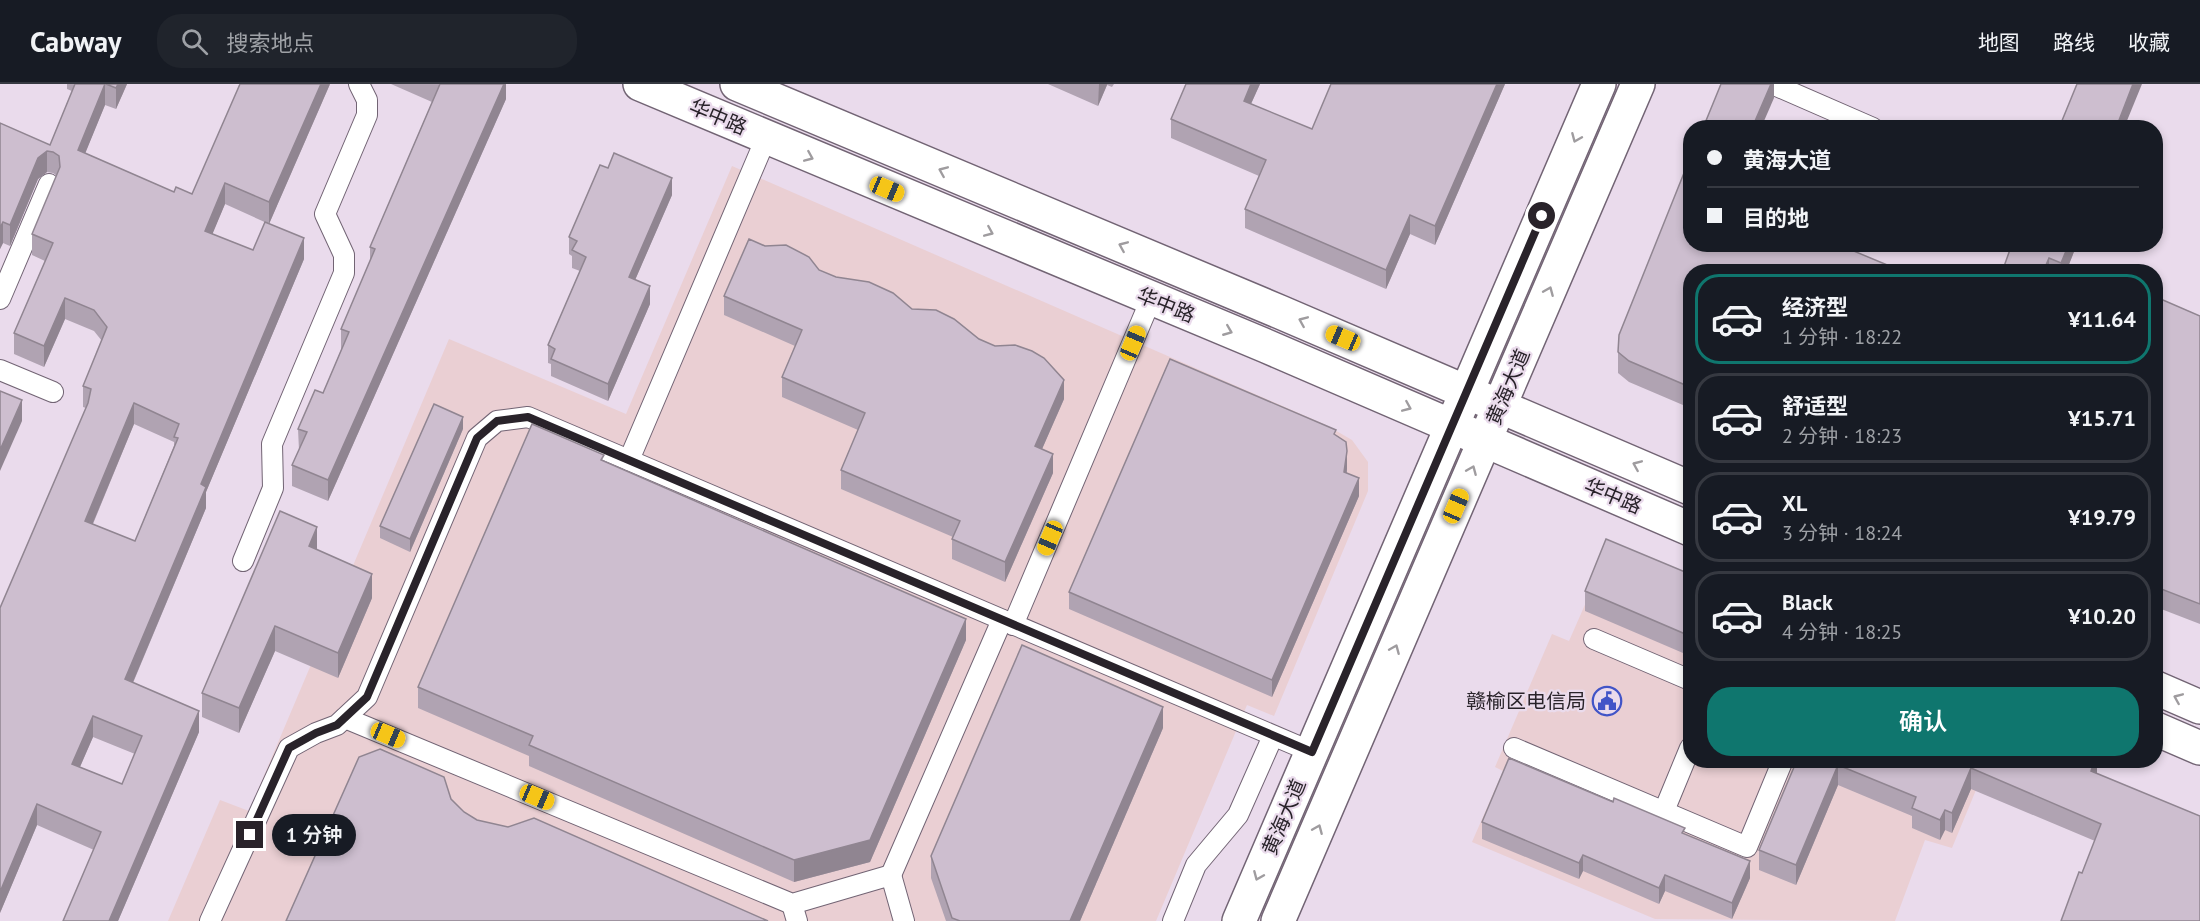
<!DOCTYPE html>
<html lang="zh">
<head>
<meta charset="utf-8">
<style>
  :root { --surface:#171b24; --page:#20242c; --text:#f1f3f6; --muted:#9ea1a6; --line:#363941; --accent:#0f766e }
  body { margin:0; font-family:"PT Sans","Noto Sans SC",sans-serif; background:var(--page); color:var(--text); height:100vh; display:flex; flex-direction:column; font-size:22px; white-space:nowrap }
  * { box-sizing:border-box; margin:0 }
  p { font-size:20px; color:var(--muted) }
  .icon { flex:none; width:33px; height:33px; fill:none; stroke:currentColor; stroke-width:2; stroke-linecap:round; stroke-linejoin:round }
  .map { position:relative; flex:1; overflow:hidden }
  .sheet { position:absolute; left:1683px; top:180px; width:480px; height:504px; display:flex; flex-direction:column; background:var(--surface); border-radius:24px; box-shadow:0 3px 9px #0003 }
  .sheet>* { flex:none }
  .hud { position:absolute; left:1683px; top:36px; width:480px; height:132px; border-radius:24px; box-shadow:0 3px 9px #0003; display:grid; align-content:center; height:132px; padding:0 24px; background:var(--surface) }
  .end { position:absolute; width:27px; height:27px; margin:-14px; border:8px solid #29232a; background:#fff; box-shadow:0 0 0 3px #fff }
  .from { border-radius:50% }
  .bubble { position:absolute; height:42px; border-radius:21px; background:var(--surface); box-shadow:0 3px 9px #0003; font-size:20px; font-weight:600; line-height:42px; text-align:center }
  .car { position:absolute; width:18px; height:36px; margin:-18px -9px; border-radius:8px; box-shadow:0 0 4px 2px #0007; background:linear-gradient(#f5c518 24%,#345 0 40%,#f5c518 0 76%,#345 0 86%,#f5c518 0) }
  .hud b { display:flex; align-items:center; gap:21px; height:57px; font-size:22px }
  .hud b+b { border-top:2px solid var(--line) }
  .hud i { width:15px; height:15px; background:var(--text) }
  ul { padding:10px 0 0; list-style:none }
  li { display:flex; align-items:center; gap:18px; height:90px; margin:0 12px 9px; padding:0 12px; border:3px solid var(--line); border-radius:24px }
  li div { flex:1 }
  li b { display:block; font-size:22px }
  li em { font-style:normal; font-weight:600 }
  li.active { border-color:var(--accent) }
  li>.icon { width:54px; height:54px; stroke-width:1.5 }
  .button { display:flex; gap:12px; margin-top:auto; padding:12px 24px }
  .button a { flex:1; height:69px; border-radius:24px; background:var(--accent); color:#fff; font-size:24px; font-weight:600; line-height:69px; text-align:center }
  header { display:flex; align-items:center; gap:36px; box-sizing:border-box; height:84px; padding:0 30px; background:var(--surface); border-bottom:2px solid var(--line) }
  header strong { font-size:28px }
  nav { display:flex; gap:33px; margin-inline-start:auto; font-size:21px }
  .search { width:420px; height:54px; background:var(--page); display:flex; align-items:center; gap:15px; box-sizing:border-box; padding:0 21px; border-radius:24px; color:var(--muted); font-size:22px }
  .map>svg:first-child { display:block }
</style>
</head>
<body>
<header>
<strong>Cabway</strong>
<div class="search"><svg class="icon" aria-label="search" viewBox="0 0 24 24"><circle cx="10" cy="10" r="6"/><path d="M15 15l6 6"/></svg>搜索地点</div>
<nav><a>地图</a><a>路线</a><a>收藏</a></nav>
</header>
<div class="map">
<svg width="2200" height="837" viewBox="0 0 2200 837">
  <rect width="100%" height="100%" fill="#eadbec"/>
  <g fill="#eacfd3">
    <polygon points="732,82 1326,341 1352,356 1368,378 1368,407 1274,632 1247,621 1156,837 168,837 220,716 249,727 449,255 626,330"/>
    <polygon points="1609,466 1690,502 1690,676 1988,677 1952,764 1925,756 1895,837 1655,835 1472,758 1503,687 1495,683 1552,550 1569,557"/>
  </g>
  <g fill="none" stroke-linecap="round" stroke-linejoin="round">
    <g stroke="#726474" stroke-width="22">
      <g id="lane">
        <polyline points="1772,0 1873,44"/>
        <polyline points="0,215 49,100"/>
        <polyline points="0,286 53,308"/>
        <polyline points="629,376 766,54"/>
        <polyline points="243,477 273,404 272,360 344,189 344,171 325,130 367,31 367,16 359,0"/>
        <polyline points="1013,541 1151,215"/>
        <polyline points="1594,555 1690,596"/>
        <polyline points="345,634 792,820 891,791 904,837"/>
        <polyline points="1514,664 1747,763 1783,676"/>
        <polyline points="1664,727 1690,664"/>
        <polyline points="891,791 1002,536"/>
        <polyline points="792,820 797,837"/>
        <polyline points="210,837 289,664 316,649 337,641 367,613 477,354 497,337 528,333 1312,668"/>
        <polyline points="1173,837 1196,781 1238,731 1273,652"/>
      </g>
    </g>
    <g stroke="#726474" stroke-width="36">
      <g id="primary">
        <polyline points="640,0 1266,262 1690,445"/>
        <polyline points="737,0 1280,228 1690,404"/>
        <polyline points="2156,604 2200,623"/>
        <polyline points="2156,645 2200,664"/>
        <polyline points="1239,837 1599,0"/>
        <polyline points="1278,837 1638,0"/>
      </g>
    </g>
    <use href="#lane" stroke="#fff" stroke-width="20"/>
    <use href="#primary" stroke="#fff" stroke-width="33"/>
  </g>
  <g fill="#b0a3b2" fill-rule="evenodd">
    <path d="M67,0H127L116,25L105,21L85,69L174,108L192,110L330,0L269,140L225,120L212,150L253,166L304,175L206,408V424L133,599L199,648L118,837H63L94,766L37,741L0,829L86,324L83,323V302L102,257L94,247L65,235L44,283L14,270V249L45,177L32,171V150L57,92L53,89L47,88L38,95L10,162L3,159L0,165V39L50,61L72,7L67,5ZM134,340L174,358V362L135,457L93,440ZM93,653L135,670L122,700L80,683Z"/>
    <polygon points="391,0 506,0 506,15 328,417 292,402 292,381 299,366 298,345 323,309 341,266 341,245 370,178 370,163 432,18"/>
    <polygon points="1048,0 1114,0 1112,3 1107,1 1098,22"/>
    <polygon points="1186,0 1260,0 1251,20 1312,45 1505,0 1435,161 1410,150 1386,205 1245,144 1245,125 1259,92 1171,54 1171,35"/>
    <polygon points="608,84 672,111 635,196 650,220 608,317 551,292 551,280 548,279 548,261 580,187 572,184 572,172 569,170 569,153"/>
    <polygon points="1690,160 1904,188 1690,188 1690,324 1629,298 1618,289 1618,268"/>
    <polygon points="2077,160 2066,188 2002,188"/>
    <polygon points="819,186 912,225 979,255 1064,315 1042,365 1053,389 1005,498 952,475 952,455 953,453 841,405 841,386 858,346 782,313 782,293 795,262 724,231 724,212"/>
    <polygon points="2156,213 2200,232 2200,540 2156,523"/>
    <polygon points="463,345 410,468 380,454 380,442"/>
    <polygon points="1336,351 1347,385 1347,389 1359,412 1272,613 1069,525 1069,508"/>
    <polygon points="604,377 966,556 870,778 794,798 529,682 529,672 418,624 418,603"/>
    <polygon points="317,466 372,514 338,594 275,567 239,649 202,633 202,609"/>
    <polygon points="1690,490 1690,572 1585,527 1585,507"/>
    <polygon points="1163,644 1080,837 946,837 931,794 931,772"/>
    <polygon points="1797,676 2097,676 2097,690 2200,732 2082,789 2095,757 1971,705 1952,749 1945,746 1940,756 1912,744 1912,732 1838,701 1796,801 1759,786 1759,766"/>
    <polygon points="1482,738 1685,750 1750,794 1732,835 1665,807 1659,820 1583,787 1579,795 1482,755"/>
  </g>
  <g fill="#908591">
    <polygon points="105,0 105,21 78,87 78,66"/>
    <polygon points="118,0 127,0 116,25 116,4"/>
    <polygon points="321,0 330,0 269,140 269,118"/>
    <polygon points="504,0 506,0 506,15 328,417 328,396"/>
    <polygon points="1099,0 1107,0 1107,1 1098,22"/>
    <polygon points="1251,0 1260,0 1244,35 1244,17"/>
    <polygon points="1497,0 1505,0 1435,161 1435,142"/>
    <polygon points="1771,0 1774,0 1774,14 1761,44 1752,44"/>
    <polygon points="2133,0 2142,0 2124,44 2116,44"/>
    <polygon points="47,67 47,88 38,95 10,162 10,141 38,74"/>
    <polygon points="672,94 672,111 629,210 629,193"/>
    <polygon points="225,99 225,120 205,168 205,147"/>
    <polygon points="1410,131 1410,150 1386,205 1386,186"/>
    <polygon points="3,138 3,159 0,165 0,144"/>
    <polygon points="304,154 304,175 206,408 206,424 125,617 125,595 201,400"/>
    <polygon points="2069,160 2077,160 2066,188 2061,188 2061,179"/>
    <polygon points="2049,174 2049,188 2043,188"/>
    <polygon points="650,202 650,220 608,317 608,300"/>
    <polygon points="65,214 65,235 44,283 44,262"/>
    <polygon points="1064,296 1064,315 1035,381 1035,362"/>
    <polygon points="22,316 22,337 0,387 0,366"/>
    <polygon points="134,319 134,340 85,458 85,437"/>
    <polygon points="463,333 463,345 410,468 410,455"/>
    <polygon points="1347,367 1347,385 1344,405 1344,388"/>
    <polygon points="1053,370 1053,389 1005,498 1005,478"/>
    <polygon points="1359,394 1359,412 1272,613 1272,596"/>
    <polygon points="317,443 317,468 309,462"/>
    <polygon points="372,490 372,514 338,594 338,569"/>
    <polygon points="966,535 966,556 870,778 794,798 794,776"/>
    <polygon points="275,542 275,567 239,649 239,624"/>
    <polygon points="1163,623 1163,644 1080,837 1070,837"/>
    <polygon points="199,627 199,648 118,837 109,837"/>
    <polygon points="93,632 93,653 72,701 72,680"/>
    <polygon points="2095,676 2097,676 2097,693 2091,687"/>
    <polygon points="1838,681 1838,701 1796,801 1796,781"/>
    <polygon points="1971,684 1971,705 1952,749 1952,729"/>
    <polygon points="37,720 37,741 0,829 0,808"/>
    <polygon points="1945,726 1945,746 1940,756 1940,736"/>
    <polygon points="1583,771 1583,787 1579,795 1579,779"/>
    <polygon points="1750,777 1750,794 1732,835 1732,819"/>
    <polygon points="1665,791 1665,807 1659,820 1659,804"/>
  </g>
  <g fill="#cdbecf" stroke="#908591" stroke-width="1.5" fill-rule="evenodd">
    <path d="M75,0H105L78,66L174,108L176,103L192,110L240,0H321L269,118L225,99L205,147L253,166L265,138L304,154L201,400L206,403L125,595L199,627L109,837H63L101,748L37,720L0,808V524L88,319L91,305L83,302L107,243L94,226L65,214L44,262L14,249L53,159L32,150L60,83L59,72L53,68L47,67L38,74L10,141L3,138L0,144V39L50,61ZM134,319L179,340L174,353L178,354L135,457L85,437ZM93,632L142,652L122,700L72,680Z"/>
    <polygon points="106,0 118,0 116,4"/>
    <polygon points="440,0 504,0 328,396 292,381 307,348 298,345 315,306 323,309 349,248 341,245 375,165 370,163"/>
    <polygon points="1186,0 1251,0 1244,17 1312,45 1331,0 1497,0 1435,142 1410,131 1386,186 1245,125 1266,76 1171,35"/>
    <polygon points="1721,0 1771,0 1752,44 1703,44"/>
    <polygon points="2077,0 2133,0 2116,44 2059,44"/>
    <polygon points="614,69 672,94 629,193 650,202 608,300 551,275 555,265 548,261 586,173 572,166 577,157 569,153 600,81 608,84"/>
    <polygon points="1690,74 1690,160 1837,160 1904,188 1794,188 1785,184 1783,188 1690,188 1690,303 1629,277 1618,268 1619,251"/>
    <polygon points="749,155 765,162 786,161 809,173 819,186 836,193 869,198 893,209 912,225 936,226 954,235 979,255 995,262 1015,261 1032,267 1044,274 1064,296 1035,362 1053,370 1005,478 952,455 960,437 841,386 865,329 782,293 802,246 724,212"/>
    <polygon points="2012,160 2069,160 2061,179 2049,174 2043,188 2002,188"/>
    <polygon points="2156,213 2200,232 2200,520 2156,503"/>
    <polygon points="1170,275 1336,346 1334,350 1346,358 1347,367 1344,388 1359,394 1272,596 1069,508"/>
    <polygon points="0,307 22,316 0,366"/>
    <polygon points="434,320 463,333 410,455 380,442"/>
    <polygon points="532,340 604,371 601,376 966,535 870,756 794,776 529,661 533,652 418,603"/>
    <polygon points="280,427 317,443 309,462 372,490 338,569 275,542 239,624 202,609"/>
    <polygon points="1606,455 1690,490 1690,552 1585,507"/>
    <polygon points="1022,561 1163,623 1070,837 960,837 952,834 931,772"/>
    <polygon points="380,665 444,693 451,715 464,728 477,736 508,743 534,734 768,837 286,837 359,673"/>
    <polygon points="1509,674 1613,718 1614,714 1685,744 1682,749 1750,777 1732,819 1665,791 1659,804 1583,771 1579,779 1482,738"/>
    <polygon points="1797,676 2095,676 2091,687 2200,732 2200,837 2061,837 2079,788 2082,789 2101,740 1971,684 1952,729 1945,726 1940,736 1912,724 1916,713 1838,681 1796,781 1759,766"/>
  </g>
  <defs><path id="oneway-chevron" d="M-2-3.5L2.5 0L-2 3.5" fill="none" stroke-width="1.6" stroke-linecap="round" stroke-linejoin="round" transform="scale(1.5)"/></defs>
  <g stroke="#9f9c9f">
    <use href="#oneway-chevron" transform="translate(1576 54) rotate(113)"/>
    <use href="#oneway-chevron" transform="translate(809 73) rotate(23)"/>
    <use href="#oneway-chevron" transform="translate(943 87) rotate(-157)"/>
    <use href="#oneway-chevron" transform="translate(989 148) rotate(23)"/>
    <use href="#oneway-chevron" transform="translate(1123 162) rotate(-157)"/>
    <use href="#oneway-chevron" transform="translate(1549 207) rotate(-67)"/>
    <use href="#oneway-chevron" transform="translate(1303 237) rotate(-157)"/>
    <use href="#oneway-chevron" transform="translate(1228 247) rotate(22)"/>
    <use href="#oneway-chevron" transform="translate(1407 323) rotate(23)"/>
    <use href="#oneway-chevron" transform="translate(1637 381) rotate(-157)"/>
    <use href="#oneway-chevron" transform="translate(1472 386) rotate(-67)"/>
    <use href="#oneway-chevron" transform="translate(1395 565) rotate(-67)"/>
    <use href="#oneway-chevron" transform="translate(2178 614) rotate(-157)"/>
    <use href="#oneway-chevron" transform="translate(1318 745) rotate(-67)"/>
    <use href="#oneway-chevron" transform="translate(1258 792) rotate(113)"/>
  </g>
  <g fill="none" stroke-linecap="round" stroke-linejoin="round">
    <polyline stroke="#29232a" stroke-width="8" points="250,751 289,664 316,649 337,641 367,613 477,354 497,337 528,333 1312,668 1542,132"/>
  </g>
  <defs>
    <g id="civic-ring" transform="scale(1.5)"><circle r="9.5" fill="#eadbec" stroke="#4154c7" stroke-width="1.5"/><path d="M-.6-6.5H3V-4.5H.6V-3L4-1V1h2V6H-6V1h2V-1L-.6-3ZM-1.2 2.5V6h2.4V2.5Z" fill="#4154c7"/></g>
  </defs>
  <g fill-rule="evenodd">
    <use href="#civic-ring" x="1607" y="617"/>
  </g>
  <g text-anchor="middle" stroke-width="4.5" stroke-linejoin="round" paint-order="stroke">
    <g font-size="20" fill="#29232a" stroke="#eadbec">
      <text transform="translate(718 33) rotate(23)" y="7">华中路</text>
      <text transform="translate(1166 221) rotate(22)" y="7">华中路</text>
      <text transform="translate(1508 303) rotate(-67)" y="7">黄海大道</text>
      <text transform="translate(1613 412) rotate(23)" y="7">华中路</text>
      <text transform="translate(1284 733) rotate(-67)" y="7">黄海大道</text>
    </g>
    <g font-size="20" fill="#29232a" stroke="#eadbec" text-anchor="end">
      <text x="1586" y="624">赣榆区电信局</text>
    </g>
  </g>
</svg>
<i class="end from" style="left:1542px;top:132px"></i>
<i class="end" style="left:250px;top:751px"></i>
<div class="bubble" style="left:272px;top:730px;width:84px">1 分钟</div>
<i class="car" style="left:887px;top:105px;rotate:113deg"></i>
<i class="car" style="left:1343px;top:254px;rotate:293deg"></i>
<i class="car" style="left:1133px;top:259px;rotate:23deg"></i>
<i class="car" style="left:1456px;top:422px;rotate:23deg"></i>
<i class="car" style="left:1050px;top:454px;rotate:203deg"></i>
<i class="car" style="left:388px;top:651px;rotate:113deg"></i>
<i class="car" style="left:537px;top:713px;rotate:113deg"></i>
<div class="hud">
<b><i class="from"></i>黄海大道</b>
<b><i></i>目的地</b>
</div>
<section class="sheet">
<ul>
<li class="active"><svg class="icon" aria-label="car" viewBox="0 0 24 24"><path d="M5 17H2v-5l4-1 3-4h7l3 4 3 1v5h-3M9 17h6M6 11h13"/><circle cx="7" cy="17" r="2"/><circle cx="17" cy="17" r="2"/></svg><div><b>经济型</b><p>1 分钟 · 18:22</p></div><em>¥11.64</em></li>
<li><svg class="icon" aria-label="car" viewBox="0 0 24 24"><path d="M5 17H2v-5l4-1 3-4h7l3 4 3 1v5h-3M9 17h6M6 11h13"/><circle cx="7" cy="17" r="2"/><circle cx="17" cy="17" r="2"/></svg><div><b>舒适型</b><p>2 分钟 · 18:23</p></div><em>¥15.71</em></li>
<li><svg class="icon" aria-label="car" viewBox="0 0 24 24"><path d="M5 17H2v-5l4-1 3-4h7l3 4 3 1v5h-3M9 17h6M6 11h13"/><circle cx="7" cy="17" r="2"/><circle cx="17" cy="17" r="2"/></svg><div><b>XL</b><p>3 分钟 · 18:24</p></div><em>¥19.79</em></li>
<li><svg class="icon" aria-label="car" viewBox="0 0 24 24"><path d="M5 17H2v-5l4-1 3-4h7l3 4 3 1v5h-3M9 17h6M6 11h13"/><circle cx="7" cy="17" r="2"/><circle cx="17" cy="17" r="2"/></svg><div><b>Black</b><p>4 分钟 · 18:25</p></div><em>¥10.20</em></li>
</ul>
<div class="button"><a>确认</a></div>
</section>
</div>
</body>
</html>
